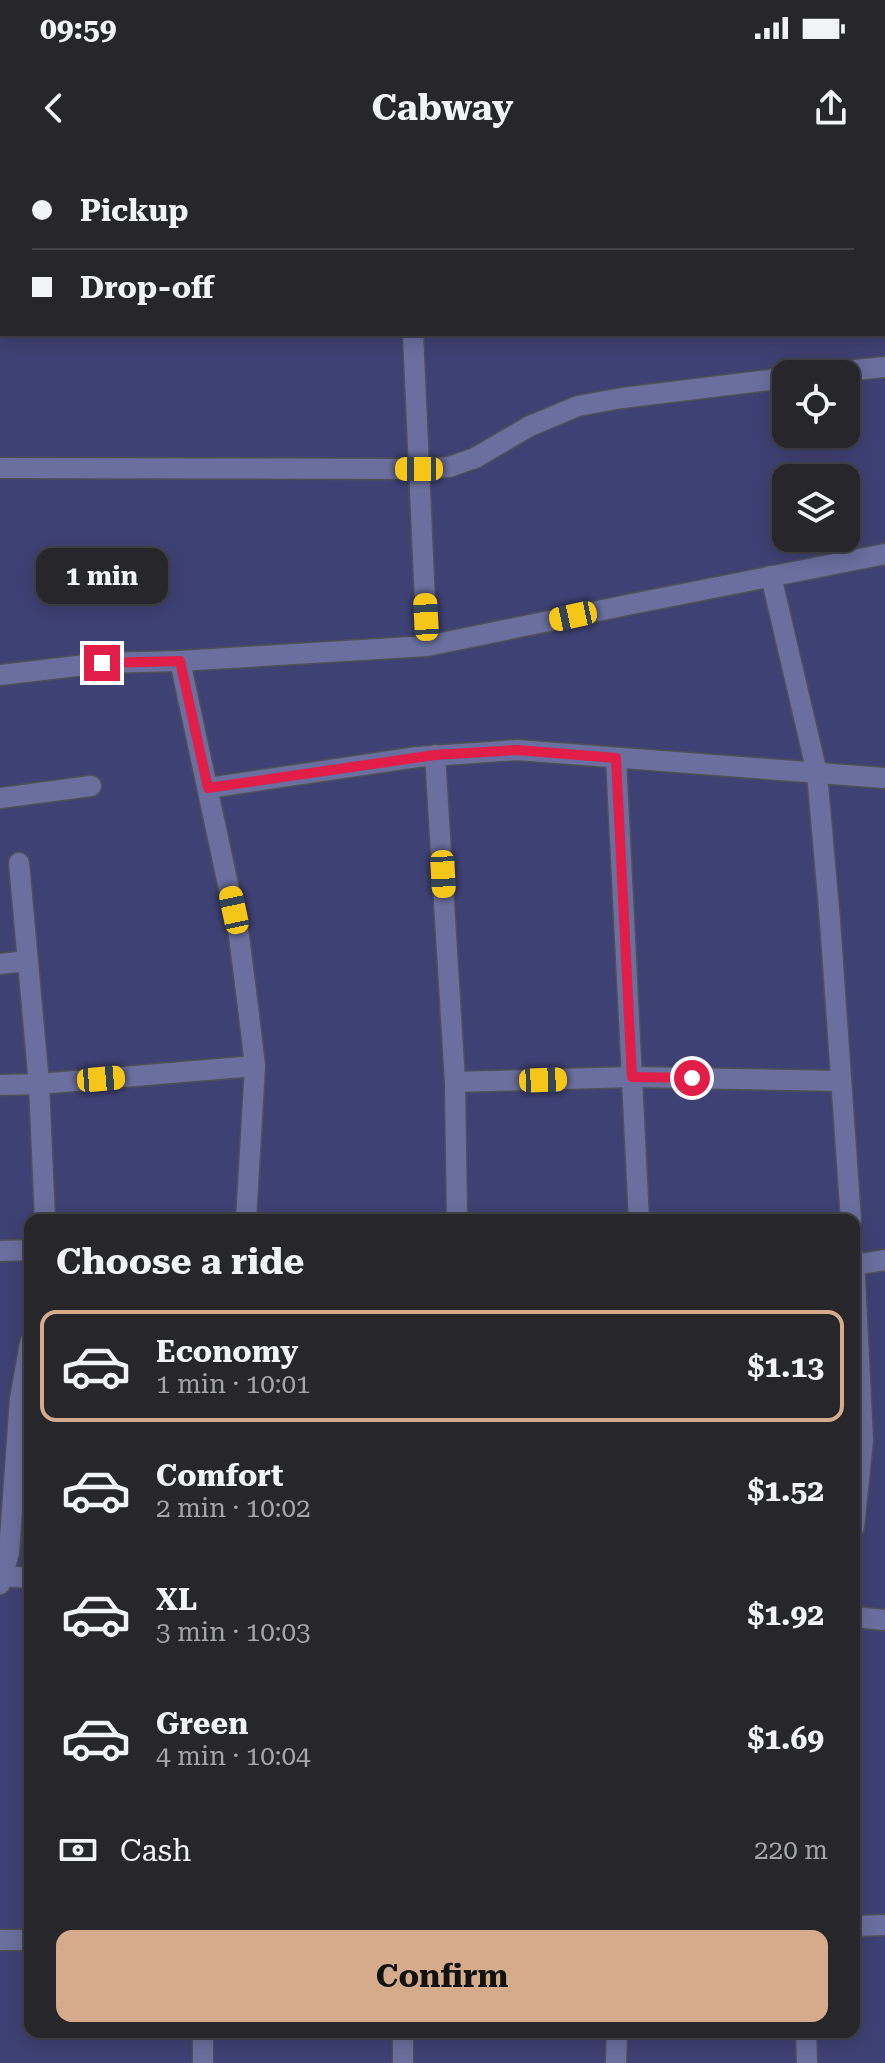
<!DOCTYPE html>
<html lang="en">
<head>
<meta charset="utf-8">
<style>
  :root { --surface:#26262b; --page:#2e2e33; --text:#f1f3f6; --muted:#a4a5a9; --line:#424347; --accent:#d6ab8b }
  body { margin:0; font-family:"Roboto Serif",serif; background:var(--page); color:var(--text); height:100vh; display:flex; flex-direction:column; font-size:30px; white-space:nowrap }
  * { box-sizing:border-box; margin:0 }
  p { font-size:26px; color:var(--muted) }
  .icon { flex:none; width:44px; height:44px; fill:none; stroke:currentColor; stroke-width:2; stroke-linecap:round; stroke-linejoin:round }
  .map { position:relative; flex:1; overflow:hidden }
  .sheet { position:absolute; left:24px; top:1054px; width:836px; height:824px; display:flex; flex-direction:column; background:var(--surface); border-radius:16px; box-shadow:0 4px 20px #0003,0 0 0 2px var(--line) }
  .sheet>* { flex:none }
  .guide { position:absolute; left:0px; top:0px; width:886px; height:176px; box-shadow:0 4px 20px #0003,0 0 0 2px var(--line); display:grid; align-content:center; height:176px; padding:0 32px; background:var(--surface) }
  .tools { position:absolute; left:772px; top:200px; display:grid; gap:16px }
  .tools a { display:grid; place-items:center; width:88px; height:88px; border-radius:16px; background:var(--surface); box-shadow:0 4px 20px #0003,0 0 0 2px var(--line); font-size:40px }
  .end { position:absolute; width:36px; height:36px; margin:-18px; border:10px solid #e11d48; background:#fff; box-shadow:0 0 0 4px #fff }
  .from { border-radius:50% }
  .bubble { position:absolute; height:56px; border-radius:16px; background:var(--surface); box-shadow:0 4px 20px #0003,0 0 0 2px var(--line); font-size:26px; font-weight:700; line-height:56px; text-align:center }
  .car { position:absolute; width:24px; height:48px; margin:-24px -12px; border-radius:10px; box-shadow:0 0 6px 2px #0007; background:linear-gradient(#f5c518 24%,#345 0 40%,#f5c518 0 76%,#345 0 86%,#f5c518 0) }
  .guide b { display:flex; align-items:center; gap:28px; height:76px; font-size:30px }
  .guide b+b { border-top:2px solid var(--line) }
  .guide i { width:20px; height:20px; background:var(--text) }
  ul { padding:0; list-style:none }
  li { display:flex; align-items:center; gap:24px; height:112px; margin:0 16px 12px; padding:0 16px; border:4px solid transparent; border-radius:16px }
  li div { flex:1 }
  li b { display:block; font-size:30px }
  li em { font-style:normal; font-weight:700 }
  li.active { border-color:var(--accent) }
  li>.icon { width:72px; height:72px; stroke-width:1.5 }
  h2 { padding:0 32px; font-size:36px; line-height:96px }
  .pay { display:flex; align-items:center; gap:20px; height:88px; padding:0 32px; font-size:30px }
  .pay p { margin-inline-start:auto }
  .primary-button { display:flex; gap:16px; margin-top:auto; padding:16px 32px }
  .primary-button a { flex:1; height:92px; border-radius:16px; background:var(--accent); color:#111; font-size:32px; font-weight:700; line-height:92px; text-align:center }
  .status { display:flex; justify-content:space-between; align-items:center; height:56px; padding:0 40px; background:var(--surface); direction:ltr }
  .status svg { height:22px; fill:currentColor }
  header { display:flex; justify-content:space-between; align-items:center; height:104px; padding:0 32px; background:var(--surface); font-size:36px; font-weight:700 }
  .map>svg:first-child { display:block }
</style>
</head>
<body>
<div class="status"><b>09:59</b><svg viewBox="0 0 49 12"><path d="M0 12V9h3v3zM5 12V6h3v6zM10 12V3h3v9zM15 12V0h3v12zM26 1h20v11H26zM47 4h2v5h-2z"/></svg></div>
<header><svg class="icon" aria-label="back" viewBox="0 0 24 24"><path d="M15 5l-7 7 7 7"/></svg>Cabway<svg class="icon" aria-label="share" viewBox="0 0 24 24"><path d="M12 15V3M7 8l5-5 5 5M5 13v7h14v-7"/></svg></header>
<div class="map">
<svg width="885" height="1903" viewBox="0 0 885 1903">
  <rect width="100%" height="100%" fill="#323339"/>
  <path fill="#3e4173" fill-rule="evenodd" d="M0,0H885V1903H0ZM2,2H884V174H2ZM786,214H846V274H786ZM786,318H846V378H786ZM30,1060H854V1872H30Z"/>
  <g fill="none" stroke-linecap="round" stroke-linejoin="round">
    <g stroke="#4f5056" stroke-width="23">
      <g id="minor">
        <polyline points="763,0 763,2"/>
        <polyline points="210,2 210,0"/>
        <polyline points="0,13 2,3"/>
        <polyline points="884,105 885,105"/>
        <polyline points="0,144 2,144"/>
        <polyline points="413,174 427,486"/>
        <polyline points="817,214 885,207"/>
        <polyline points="0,308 419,309 449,307 475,298 530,266 578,246 622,238 786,218"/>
        <polyline points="771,416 817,613 830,761 851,1060"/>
        <polyline points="180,501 239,776 249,855 255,906 246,1060"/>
        <polyline points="0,515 102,503 180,501 427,486 632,444 885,394"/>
        <polyline points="435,595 455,922 457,1060"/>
        <polyline points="616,598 639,1060"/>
        <polyline points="208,628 417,597 517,590 885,618"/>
        <polyline points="0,638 91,626"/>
        <polyline points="19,703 39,924 45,1060"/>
        <polyline points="0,804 27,801"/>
        <polyline points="455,922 632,917 841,921"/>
        <polyline points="0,925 39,924 255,906"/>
        <polyline points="0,1091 30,1090"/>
        <polyline points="854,1097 863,1280 854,1367"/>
        <polyline points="854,1105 885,1100"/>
        <polyline points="2,1416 30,1418"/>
        <polyline points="0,1424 9,1393 20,1239 30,1183"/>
        <polyline points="854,1457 885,1460"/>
        <polyline points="854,1766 885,1765"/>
        <polyline points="0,1780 30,1780"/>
        <polyline points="403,1872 403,1903"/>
        <polyline points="806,1872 807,1903"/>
        <polyline points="203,1903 203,1872"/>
        <polyline points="616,1903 617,1872"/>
      </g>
    </g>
    <use href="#minor" stroke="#6a6f9f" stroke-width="20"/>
  </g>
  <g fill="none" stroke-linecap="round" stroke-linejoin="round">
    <polyline stroke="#e11d48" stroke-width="10" points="102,503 180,501 208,628 435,595 517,590 616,598 632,917 692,918"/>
  </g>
</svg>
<div class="tools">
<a><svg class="icon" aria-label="locate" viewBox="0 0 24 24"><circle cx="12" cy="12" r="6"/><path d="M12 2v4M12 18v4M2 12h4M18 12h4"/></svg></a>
<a><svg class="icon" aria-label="layers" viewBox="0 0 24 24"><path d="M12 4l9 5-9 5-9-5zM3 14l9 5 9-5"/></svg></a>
</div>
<i class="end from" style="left:692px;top:918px"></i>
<i class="end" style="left:102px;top:503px"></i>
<div class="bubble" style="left:36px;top:388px;width:132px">1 min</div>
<i class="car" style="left:419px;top:309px;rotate:270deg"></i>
<i class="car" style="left:573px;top:456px;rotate:258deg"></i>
<i class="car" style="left:426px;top:457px;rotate:357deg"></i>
<i class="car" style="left:443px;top:714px;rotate:177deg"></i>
<i class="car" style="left:234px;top:750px;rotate:348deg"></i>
<i class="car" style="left:101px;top:919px;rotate:85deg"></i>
<i class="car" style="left:543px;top:920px;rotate:88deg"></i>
<div class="guide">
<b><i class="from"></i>Pickup</b>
<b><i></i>Drop-off</b>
</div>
<section class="sheet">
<h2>Choose a ride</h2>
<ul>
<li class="active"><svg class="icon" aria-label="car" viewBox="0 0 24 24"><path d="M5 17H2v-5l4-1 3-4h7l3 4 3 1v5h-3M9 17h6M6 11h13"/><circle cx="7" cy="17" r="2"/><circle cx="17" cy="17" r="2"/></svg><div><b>Economy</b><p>1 min · 10:01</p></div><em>$1.13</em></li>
<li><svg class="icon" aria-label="car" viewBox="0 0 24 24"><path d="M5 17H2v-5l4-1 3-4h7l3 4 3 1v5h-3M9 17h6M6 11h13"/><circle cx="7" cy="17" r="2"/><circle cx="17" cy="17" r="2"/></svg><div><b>Comfort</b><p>2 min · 10:02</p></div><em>$1.52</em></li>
<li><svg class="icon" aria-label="car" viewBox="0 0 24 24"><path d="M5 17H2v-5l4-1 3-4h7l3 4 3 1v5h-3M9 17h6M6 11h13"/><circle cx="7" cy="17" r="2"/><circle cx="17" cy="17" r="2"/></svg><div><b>XL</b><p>3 min · 10:03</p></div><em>$1.92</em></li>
<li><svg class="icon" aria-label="car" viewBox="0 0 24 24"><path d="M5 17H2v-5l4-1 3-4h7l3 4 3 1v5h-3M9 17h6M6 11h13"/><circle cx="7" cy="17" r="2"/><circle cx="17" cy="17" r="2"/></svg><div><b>Green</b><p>4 min · 10:04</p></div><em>$1.69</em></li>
</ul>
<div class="pay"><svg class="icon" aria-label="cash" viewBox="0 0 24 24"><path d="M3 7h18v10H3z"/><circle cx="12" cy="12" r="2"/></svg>Cash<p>220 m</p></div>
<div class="primary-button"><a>Confirm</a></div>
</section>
</div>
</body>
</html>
